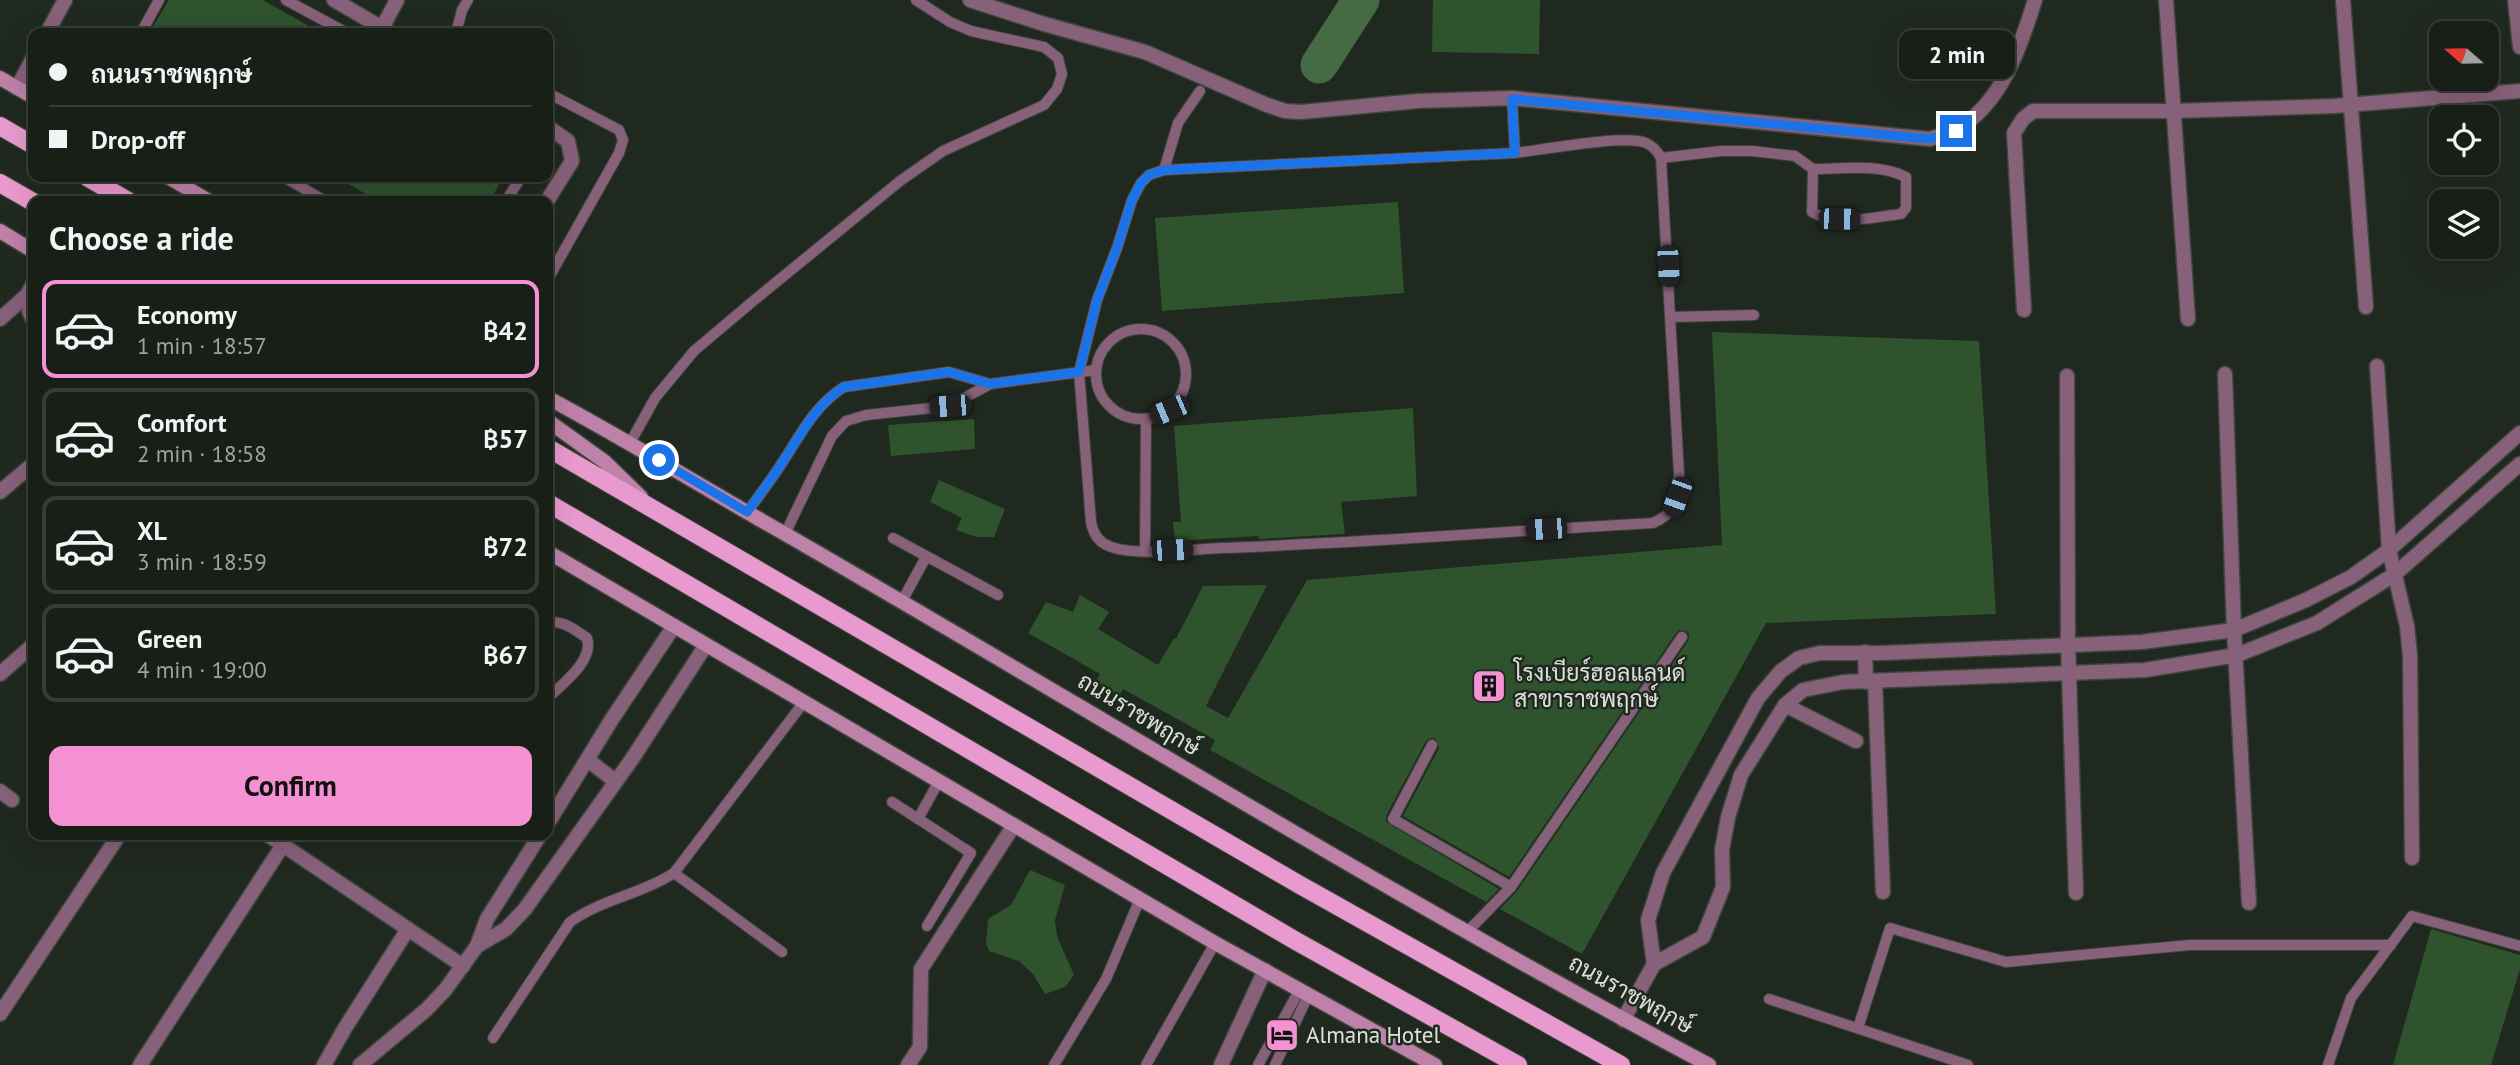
<!DOCTYPE html>
<html lang="en">
<head>
<meta charset="utf-8">
<style>
  :root { --surface:#181f17; --page:#252c24; --text:#f1f3f6; --muted:#9fa2a1; --line:#363d36; --accent:#f491d3 }
  body { margin:0; font-family:"PT Sans",Sarabun,sans-serif; background:var(--page); color:var(--text); height:100vh; display:flex; flex-direction:column; font-size:26px; white-space:nowrap }
  * { box-sizing:border-box; margin:0 }
  p { font-size:23px; color:var(--muted) }
  .icon { flex:none; width:38px; height:38px; fill:none; stroke:currentColor; stroke-width:2; stroke-linecap:round; stroke-linejoin:round }
  .map { position:relative; flex:1; overflow:hidden }
  .drawer { position:absolute; left:28px; top:196px; width:525px; height:644px; display:flex; flex-direction:column; background:var(--surface); border-radius:14px; box-shadow:0 7px 28px #0002,0 0 0 2px var(--line) }
  .drawer>* { flex:none }
  .hud { position:absolute; left:28px; top:28px; width:525px; height:154px; border-radius:14px; box-shadow:0 7px 28px #0002,0 0 0 2px var(--line); display:grid; align-content:center; height:154px; padding:0 21px; background:var(--surface) }
  .needle { width:46px; rotate:290deg }
  .tools { position:absolute; left:2429px; top:21px; display:grid; gap:14px }
  .tools a { display:grid; place-items:center; width:70px; height:70px; border-radius:14px; background:var(--surface); box-shadow:0 7px 28px #0002,0 0 0 2px var(--line); font-size:35px }
  .end { position:absolute; width:32px; height:32px; margin:-16px; border:9px solid #1a73e8; background:#fff; box-shadow:0 0 0 4px #fff }
  .from { border-radius:50% }
  .bubble { position:absolute; height:49px; border-radius:14px; background:var(--surface); box-shadow:0 7px 28px #0002,0 0 0 2px var(--line); font-size:23px; font-weight:600; line-height:49px; text-align:center }
  .car { position:absolute; width:21px; height:42px; margin:-21px -10px; border-radius:9px; box-shadow:0 0 5px 2px #0007; background:linear-gradient(#222 24%,#8ab4d8 0 40%,#222 0 76%,#8ab4d8 0 86%,#222 0) }
  .hud b { display:flex; align-items:center; gap:24px; height:66px; font-size:26px }
  .hud b+b { border-top:2px solid var(--line) }
  .hud i { width:18px; height:18px; background:var(--text) }
  ul { padding:0; list-style:none }
  li { display:flex; align-items:center; gap:21px; height:98px; margin:0 14px 10px; padding:0 7px; border:4px solid var(--line); border-radius:14px }
  li div { flex:1 }
  li b { display:block; font-size:26px }
  li em { font-style:normal; font-weight:600 }
  li.selected { border-color:var(--accent) }
  li>.icon { width:63px; height:63px; stroke-width:1.5 }
  h2 { padding:0 21px; font-size:32px; line-height:84px }
  .button { display:flex; gap:14px; margin-top:auto; padding:14px 21px }
  .button a { flex:1; height:80px; border-radius:14px; background:var(--accent); color:#111; font-size:28px; font-weight:600; line-height:80px; text-align:center }
  .map>svg:first-child { display:block }
</style>
</head>
<body>
<div class="map">
<svg width="2520" height="1065" viewBox="0 0 2520 1065">
  <rect width="100%" height="100%" fill="#20291f"/>
  <g fill="none" stroke-linecap="round" stroke-linejoin="round">
    <polyline stroke="#466a43" stroke-width="37" points="1319,65 1361,0"/>
  </g>
  <g fill="#2f532c">
    <polygon points="169,0 263,0 321,33 149,33"/>
    <polygon points="1433,0 1540,0 1539,54 1432,52"/>
    <polygon points="336,177 503,177 490,201 378,201"/>
    <polygon points="1398,202 1404,293 1162,311 1155,218"/>
    <polygon points="1712,332 1979,341 1996,614 1766,623 1582,954 1500,909 1517,891 1688,641 1689,634 1686,631 1679,630 1676,633 1509,877 1403,816 1439,748 1436,739 1431,738 1426,741 1386,816 1386,822 1499,889 1486,902 1210,750 1215,740 1123,689 1119,696 1096,681 1100,674 1028,633 1046,602 1073,612 1080,595 1109,612 1098,629 1158,665 1174,638 1176,639 1203,586 1267,585 1206,706 1228,718 1307,580 1722,545"/>
    <polygon points="1413,408 1417,496 1341,502 1345,534 1259,539 1258,536 1175,541 1173,522 1181,522 1174,426"/>
    <polygon points="974,419 975,449 891,456 888,425"/>
    <polygon points="939,480 1005,509 994,537 977,537 956,530 962,518 930,502"/>
    <polygon points="1030,870 1065,885 1055,920 1057,936 1074,975 1065,987 1045,994 1033,974 1019,961 989,951 986,943 988,919 1011,905"/>
    <polygon points="2431,929 2520,955 2520,969 2491,1065 2393,1065"/>
  </g>
  <g fill="none" stroke-linecap="round" stroke-linejoin="round">
    <g stroke="#3e463d" stroke-width="12">
      <g id="service">
        <polyline points="286,0 347,33"/>
        <polyline points="141,33 159,0"/>
        <polyline points="456,33 462,10 468,0"/>
        <polyline points="548,93 619,130 623,140 619,153 548,279"/>
        <path d="M1512,98L1515,153C1541,150 1625,134 1646,143C1653,146 1658,152 1661,158L1679,474C1677,499 1678,512 1653,523C1509,531 1365,543 1221,548C1193,549 1134,557 1109,546C1098,542 1093,533 1091,522L1079,372L1097,300L1117,248L1132,200L1141,183L1149,175L1164,170L1515,153"/>
        <path d="M1661,158L1721,151H1752L1795,156L1813,169L1812,212C1837,227 1873,217 1901,214L1906,208V177C1879,163 1842,169 1813,169"/>
        <polyline points="1164,170 1178,123 1200,91"/>
        <polyline points="284,177 325,201"/>
        <polyline points="506,201 521,177"/>
        <polyline points="1671,317 1754,315"/>
        <circle cx="1141" cy="374" r="45"/>
        <polyline points="630,443 655,398 694,351 752,302 900,181 943,151 1044,105 1057,89 1062,74 1058,58 1044,47 971,31 950,22 916,0"/>
        <path d="M747,512C759,496 771,480 782,463C801,434 815,405 844,387L949,372L990,384"/>
        <polyline points="785,534 832,436 846,421 866,415 950,406 990,384 1096,370"/>
        <polyline points="893,538 998,595"/>
        <polyline points="1145,551 1146,420"/>
        <polyline points="902,601 926,557"/>
        <path d="M548,623C562,619 575,630 587,638C594,661 563,683 548,698"/>
        <polyline points="1432,745 1393,819 1511,887"/>
        <polyline points="892,802 971,853 927,926"/>
        <polyline points="918,819 939,781"/>
        <polyline points="674,873 782,952"/>
        <polyline points="1468,931 1511,887 1682,637"/>
        <polyline points="1769,999 1968,1065"/>
        <polyline points="1858,1028 1890,928 2006,962 2190,945 2391,945"/>
        <path d="M493,1038L570,922C602,899 642,894 674,873L804,702"/>
        <polyline points="1054,1065 1106,979 1140,899"/>
        <polyline points="1146,1065 1215,943"/>
        <polyline points="1258,1065 1300,989"/>
        <polyline points="1275,1065 1309,994"/>
        <polyline points="2328,1065 2351,998 2412,916 2520,946"/>
      </g>
    </g>
    <g stroke="#3e463d" stroke-width="17">
      <g id="minor">
        <polyline points="334,0 391,33"/>
        <path d="M970,0L1044,24L1145,52L1267,105L1285,111L1301,112L1418,101L1512,98L1930,139C1938,136 1949,135 1956,130C2002,103 2020,48 2035,0"/>
        <polyline points="2166,0 2188,319"/>
        <polyline points="2343,0 2366,307"/>
        <polyline points="2515,0 2520,47"/>
        <polyline points="382,28 397,0"/>
        <polyline points="47,33 65,0"/>
        <polyline points="17,88 33,58"/>
        <polyline points="547,201 572,161 568,141 548,127"/>
        <polyline points="31,302 29,311 33,320"/>
        <polyline points="2024,310 2014,133 2023,119 2033,111 2173,111 2334,106 2520,91"/>
        <polyline points="0,319 27,295 33,284"/>
        <polyline points="2377,366 2389,550 2407,626 2410,655 2412,858"/>
        <polyline points="2225,374 2234,630 2249,903"/>
        <polyline points="2067,376 2068,644 2076,893"/>
        <polyline points="0,492 33,464"/>
        <polyline points="1865,652 1866,682"/>
        <polyline points="0,674 33,645"/>
        <polyline points="1875,681 1883,892"/>
        <polyline points="1785,705 1856,741"/>
        <polyline points="588,760 615,781"/>
        <polyline points="0,791 12,800"/>
        <polyline points="548,823 612,719 674,626"/>
        <polyline points="268,835 463,966"/>
        <polyline points="477,946 506,929 525,909 632,759 706,645"/>
        <polyline points="1654,964 1648,920 1663,873 1758,698 1781,671 1799,658 1820,653 1883,653 2142,642 2234,630 2306,600 2351,577 2389,550 2520,433"/>
        <polyline points="0,1014 119,835"/>
        <polyline points="1623,1020 1654,964 1703,937 1723,887 1722,850 1728,817 1741,775 1785,705 1803,690 1843,682 2145,670 2237,655 2317,623 2395,574 2520,464"/>
        <polyline points="140,1065 283,845"/>
        <polyline points="324,1065 345,1028 408,929"/>
        <polyline points="360,1065 427,1009 445,990 477,946 487,919 540,835"/>
        <polyline points="908,1065 920,1047 921,969 1014,825"/>
        <polyline points="1221,1065 1265,970"/>
      </g>
    </g>
    <g stroke="#3e463d" stroke-width="17">
      <g id="secondary">
        <polyline points="0,78 33,97"/>
        <polyline points="168,177 209,201"/>
        <polyline points="0,231 33,251"/>
        <path d="M548,398C629,441 707,490 787,535C1094,712 1396,899 1709,1065"/>
        <polyline points="548,421 605,462 641,497"/>
        <polyline points="548,552 1215,943 1435,1065"/>
      </g>
    </g>
    <g stroke="#3e463d" stroke-width="20">
      <g id="primary">
        <polyline points="0,126 33,145"/>
        <polyline points="87,177 128,201"/>
        <polyline points="0,183 33,202"/>
        <polyline points="548,448 1300,885 1621,1065"/>
        <polyline points="548,503 1296,941 1518,1065"/>
      </g>
    </g>
    <use href="#service" stroke="#876079" stroke-width="10"/>
    <use href="#minor" stroke="#876079" stroke-width="14"/>
    <use href="#secondary" stroke="#be81a8" stroke-width="14"/>
    <use href="#primary" stroke="#e899cd" stroke-width="18"/>
  </g>
  <g fill="none" stroke-linecap="round" stroke-linejoin="round">
    <path stroke="#1a73e8" stroke-width="9" d="M659,460L747,512C759,496 771,480 782,463C801,435 815,405 844,387L949,372L990,384L1079,372L1097,300L1117,248L1132,200L1141,183L1149,175L1164,170L1515,153L1512,99L1930,139L1956,131"/>
  </g>
  <defs>
    <g id="building-square" transform="scale(1.75)"><rect x="-9" y="-9" width="18" height="18" rx="4" fill="#f491d3" stroke="#20291f"/><path d="M-4-6H4V6H1V3H-1V6H-4ZM-2.5-4.3h1.7v1.8h-1.7ZM.8-4.3h1.7v1.8H.8ZM-2.5-1h1.7V.8h-1.7ZM.8-1h1.7V.8H.8Z" fill="#111"/></g>
    <g id="hotel-square" transform="scale(1.75)"><rect x="-9" y="-9" width="18" height="18" rx="4" fill="#f491d3" stroke="#20291f"/><path d="M-6-4.5h1.5V1H6V5H4.5V3h-9V5H-6ZM-4 0a1.8 1.8 0 1 1 3.6 0ZM.5 0V-2.5h3Q6-2.5 6 0Z" fill="#111"/></g>
  </defs>
  <g fill-rule="evenodd">
    <use href="#building-square" x="1489" y="686"/>
    <use href="#hotel-square" x="1282" y="1035"/>
  </g>
  <g text-anchor="middle" stroke-width="5" stroke-linejoin="round" paint-order="stroke">
    <g font-size="23" fill="#dbe1da" stroke="#20291f" text-anchor="start">
      <text x="1514" y="681">โรงเบียร์ฮอลแลนด์<tspan x="1514" dy="26">สาขาราชพฤกษ์</tspan></text>
      <text x="1306" y="1043">Almana Hotel</text>
    </g>
    <g font-size="23" fill="#dbe1da" stroke="#20291f">
      <text transform="translate(1139 714) rotate(31)" y="8">ถนนราชพฤกษ์</text>
      <text transform="translate(1631 994) rotate(29)" y="8">ถนนราชพฤกษ์</text>
    </g>
  </g>
</svg>
<div class="tools">
<a><svg class="needle" viewBox="-14 -14 28 28"><path d="M0-13l5 13h-10z" fill="#e53935"/><path d="M0 13l5-13h-10z" fill="#9fa2a1"/></svg></a>
<a><svg class="icon" aria-label="locate" viewBox="0 0 24 24"><circle cx="12" cy="12" r="6"/><path d="M12 2v4M12 18v4M2 12h4M18 12h4"/></svg></a>
<a><svg class="icon" aria-label="layers" viewBox="0 0 24 24"><path d="M12 4l9 5-9 5-9-5zM3 14l9 5 9-5"/></svg></a>
</div>
<i class="end from" style="left:659px;top:460px"></i>
<i class="end" style="left:1956px;top:131px"></i>
<div class="bubble" style="left:1899px;top:30px;width:116px">2 min</div>
<i class="car" style="left:1839px;top:219px;rotate:91deg"></i>
<i class="car" style="left:1668px;top:266px;rotate:177deg"></i>
<i class="car" style="left:950px;top:406px;rotate:266deg"></i>
<i class="car" style="left:1169px;top:410px;rotate:247deg"></i>
<i class="car" style="left:1677px;top:497px;rotate:200deg"></i>
<i class="car" style="left:1546px;top:529px;rotate:267deg"></i>
<i class="car" style="left:1172px;top:550px;rotate:88deg"></i>
<div class="hud">
<b><i class="from"></i>ถนนราชพฤกษ์</b>
<b><i></i>Drop-off</b>
</div>
<section class="drawer">
<h2>Choose a ride</h2>
<ul>
<li class="selected"><svg class="icon" aria-label="car" viewBox="0 0 24 24"><path d="M5 17H2v-5l4-1 3-4h7l3 4 3 1v5h-3M9 17h6M6 11h13"/><circle cx="7" cy="17" r="2"/><circle cx="17" cy="17" r="2"/></svg><div><b>Economy</b><p>1 min · 18:57</p></div><em>฿42</em></li>
<li><svg class="icon" aria-label="car" viewBox="0 0 24 24"><path d="M5 17H2v-5l4-1 3-4h7l3 4 3 1v5h-3M9 17h6M6 11h13"/><circle cx="7" cy="17" r="2"/><circle cx="17" cy="17" r="2"/></svg><div><b>Comfort</b><p>2 min · 18:58</p></div><em>฿57</em></li>
<li><svg class="icon" aria-label="car" viewBox="0 0 24 24"><path d="M5 17H2v-5l4-1 3-4h7l3 4 3 1v5h-3M9 17h6M6 11h13"/><circle cx="7" cy="17" r="2"/><circle cx="17" cy="17" r="2"/></svg><div><b>XL</b><p>3 min · 18:59</p></div><em>฿72</em></li>
<li><svg class="icon" aria-label="car" viewBox="0 0 24 24"><path d="M5 17H2v-5l4-1 3-4h7l3 4 3 1v5h-3M9 17h6M6 11h13"/><circle cx="7" cy="17" r="2"/><circle cx="17" cy="17" r="2"/></svg><div><b>Green</b><p>4 min · 19:00</p></div><em>฿67</em></li>
</ul>
<div class="button"><a>Confirm</a></div>
</section>
</div>
</body>
</html>
